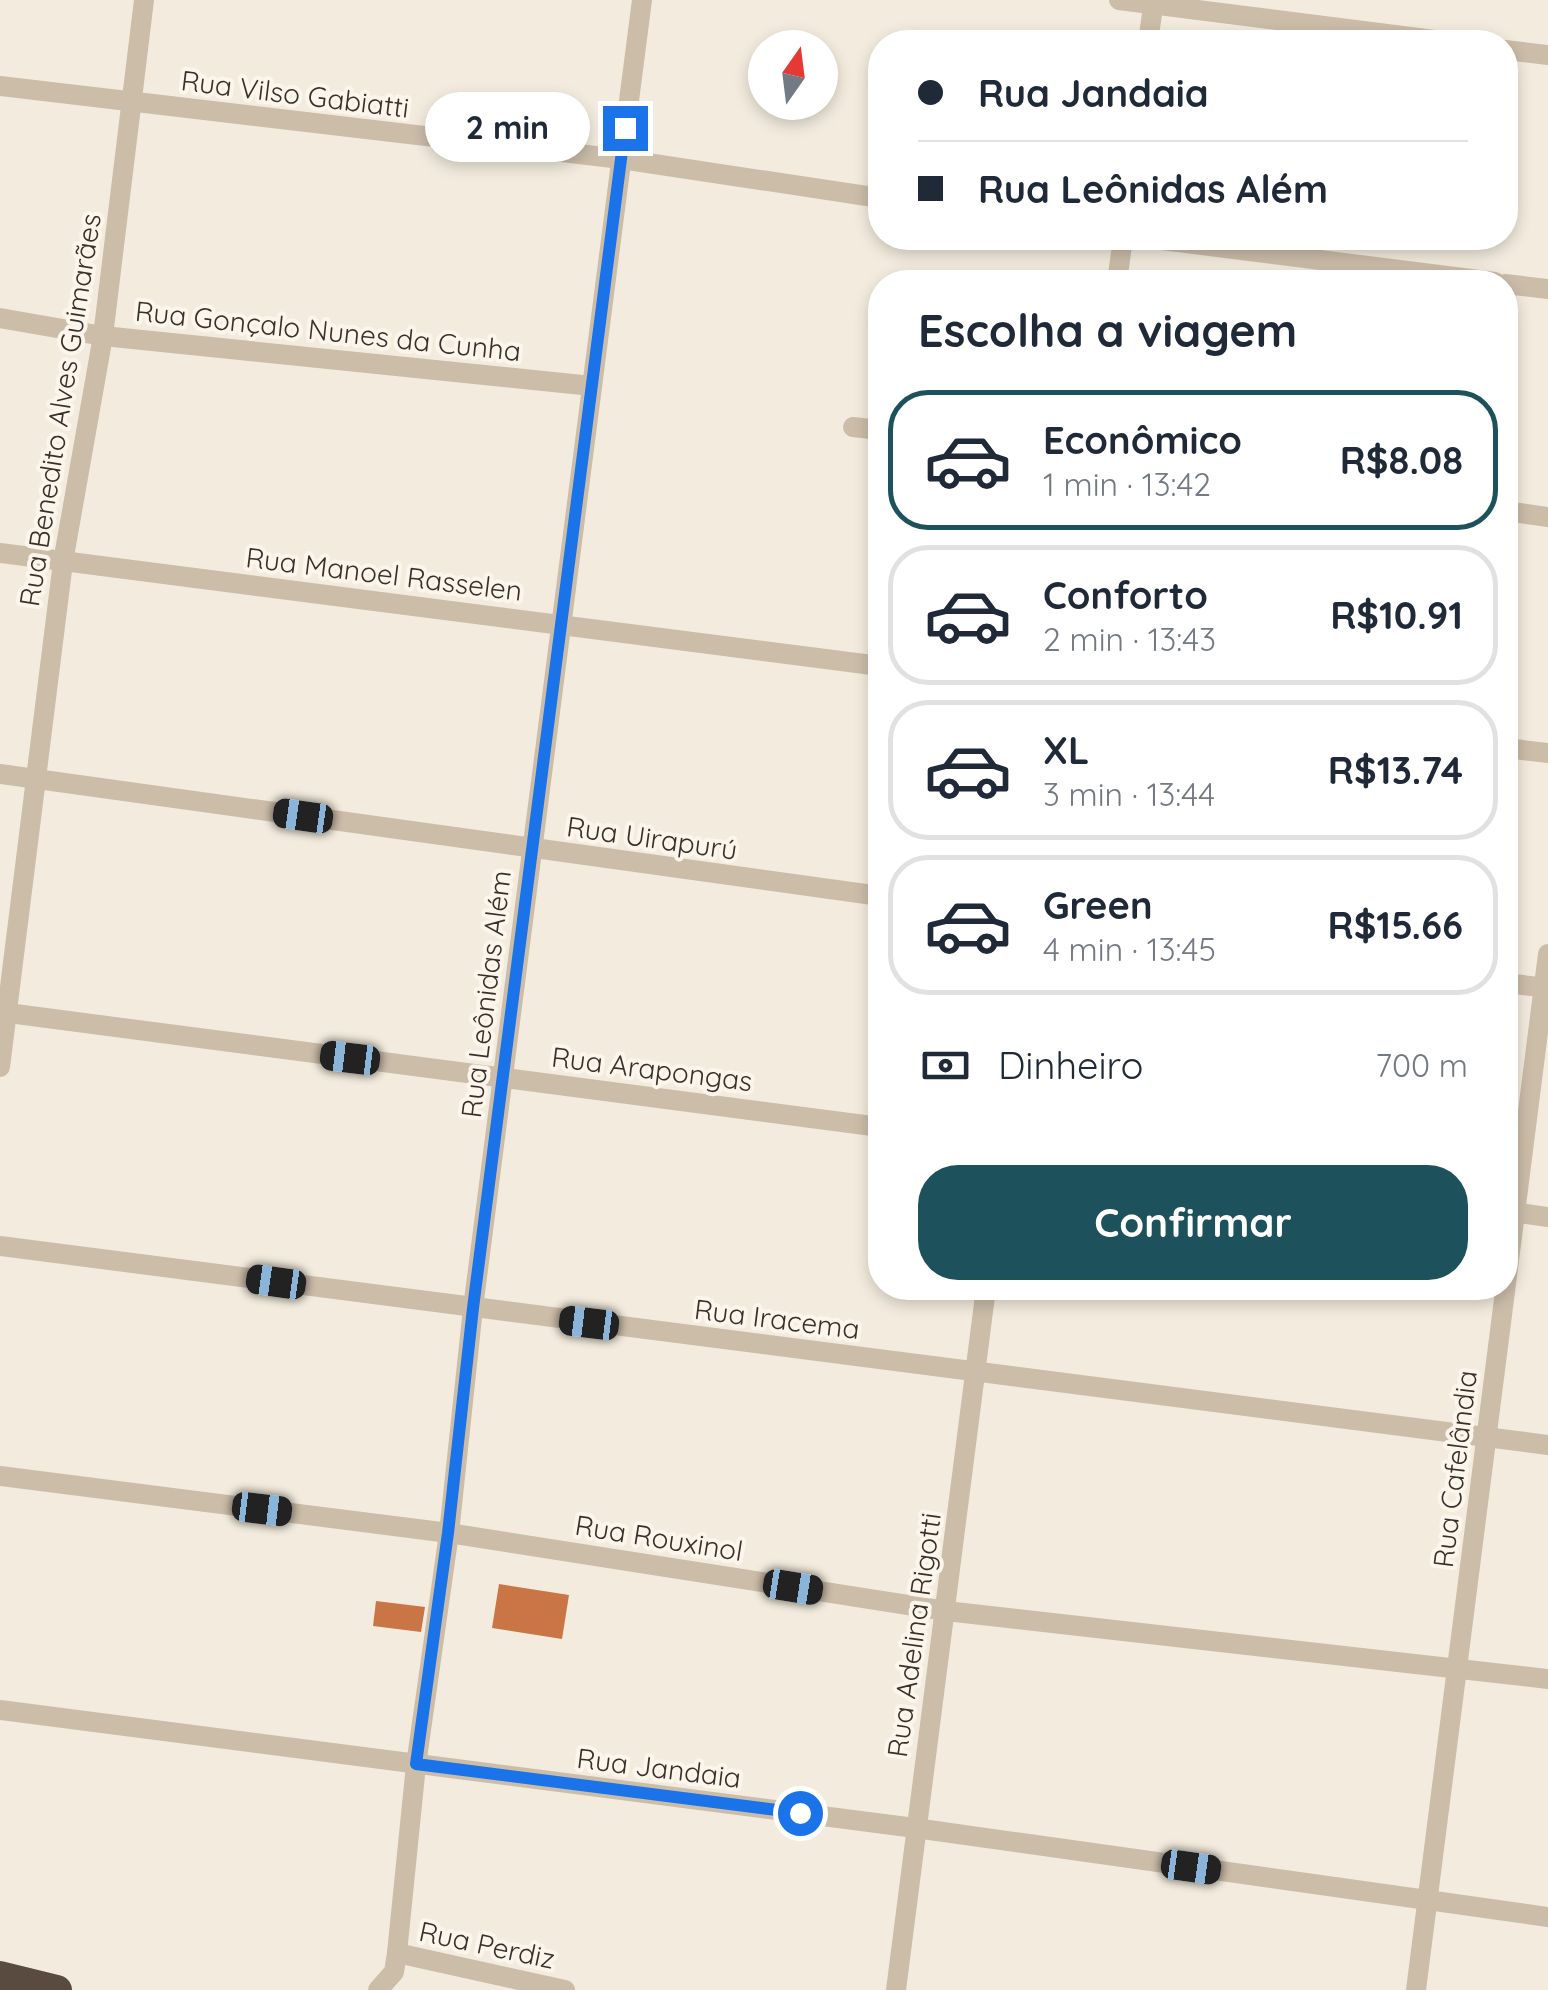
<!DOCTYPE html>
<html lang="pt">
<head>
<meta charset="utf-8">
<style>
  :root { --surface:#fff; --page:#f6f6f7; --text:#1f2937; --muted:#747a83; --line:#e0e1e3; --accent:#1d515c }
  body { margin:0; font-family:Quicksand,sans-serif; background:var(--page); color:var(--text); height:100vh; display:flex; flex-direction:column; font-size:38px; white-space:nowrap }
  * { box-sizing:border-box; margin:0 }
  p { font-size:32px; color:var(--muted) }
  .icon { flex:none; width:55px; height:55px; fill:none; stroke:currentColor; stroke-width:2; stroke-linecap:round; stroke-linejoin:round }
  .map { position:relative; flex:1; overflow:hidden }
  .side { position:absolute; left:868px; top:270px; width:650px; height:1030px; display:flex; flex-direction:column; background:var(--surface); border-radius:40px; box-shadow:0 5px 15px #0003 }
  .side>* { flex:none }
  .banner { position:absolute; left:868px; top:30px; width:650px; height:220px; border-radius:40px; box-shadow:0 5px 15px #0003; display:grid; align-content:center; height:220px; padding:0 50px; background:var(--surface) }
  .needle { width:65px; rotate:14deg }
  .fabs { position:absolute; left:748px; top:30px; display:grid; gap:20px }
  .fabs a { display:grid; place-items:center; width:90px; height:90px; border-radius:50%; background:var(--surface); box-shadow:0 5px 15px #0003; font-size:50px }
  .end { position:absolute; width:45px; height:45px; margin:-22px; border:12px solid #1a73e8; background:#fff; box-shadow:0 0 0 5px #fff }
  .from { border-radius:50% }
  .bubble { position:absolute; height:70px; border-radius:35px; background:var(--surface); box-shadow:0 5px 15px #0003; font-size:32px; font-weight:700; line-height:70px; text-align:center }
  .car { position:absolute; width:30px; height:60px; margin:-30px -15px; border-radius:12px; box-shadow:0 0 8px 2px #0007; background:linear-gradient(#222 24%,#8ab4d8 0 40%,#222 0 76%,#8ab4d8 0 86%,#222 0) }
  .banner b { display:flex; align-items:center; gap:35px; height:95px; font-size:38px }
  .banner b+b { border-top:2px solid var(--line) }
  .banner i { width:25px; height:25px; background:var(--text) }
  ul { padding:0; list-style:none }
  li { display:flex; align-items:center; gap:30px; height:140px; margin:0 20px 15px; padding:0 30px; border:5px solid var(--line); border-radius:40px }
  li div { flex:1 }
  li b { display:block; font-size:38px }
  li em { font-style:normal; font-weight:700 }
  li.selected { border-color:var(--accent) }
  li>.icon { width:90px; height:90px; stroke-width:1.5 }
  h2 { padding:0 50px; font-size:45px; line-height:120px }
  .pay { display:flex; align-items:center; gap:25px; height:110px; padding:0 50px; font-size:38px }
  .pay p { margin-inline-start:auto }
  .primary-button { display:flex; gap:20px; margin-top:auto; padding:20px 50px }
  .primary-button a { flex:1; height:115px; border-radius:40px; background:var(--accent); color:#fff; font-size:40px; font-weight:700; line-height:115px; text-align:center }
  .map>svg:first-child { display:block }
</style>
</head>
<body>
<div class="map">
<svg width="1548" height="1990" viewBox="0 0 1548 1990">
  <rect width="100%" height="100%" fill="#f3ecde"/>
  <g fill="#c97546">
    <polygon points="499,1584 569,1595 562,1639 492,1628"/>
    <polygon points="376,1601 425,1607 421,1632 373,1626"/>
  </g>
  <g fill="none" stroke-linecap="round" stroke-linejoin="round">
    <g stroke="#ccbda9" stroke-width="20">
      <polyline points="1119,0 1450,42"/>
      <polyline points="1148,42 1154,0"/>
      <polyline points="1505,50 1548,55"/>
      <polyline points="0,86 621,159 880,198"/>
      <polyline points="1146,238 1495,282"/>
      <polyline points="1117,282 1123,238"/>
      <polyline points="1505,284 1548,289"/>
      <polyline points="0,318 103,336 592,386"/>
      <polyline points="853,427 880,430"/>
      <polyline points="1505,511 1548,517"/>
      <polyline points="0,553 880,666"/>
      <polyline points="1505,748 1548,753"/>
      <polyline points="0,774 880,896"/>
      <polyline points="1505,983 1548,988"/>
      <polyline points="0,1012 880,1127"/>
      <polyline points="0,1067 63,562 103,336 144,0"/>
      <polyline points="1505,1211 1548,1217"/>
      <polyline points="0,1246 1548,1445"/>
      <polyline points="0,1476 449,1533 946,1611 1548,1679"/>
      <polyline points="0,1710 915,1828 1548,1917"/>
      <polyline points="397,1953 565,1990"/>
      <polyline points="378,1990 394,1972 397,1953 416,1765 449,1533 473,1308 642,0"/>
      <polyline points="896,1990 986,1288"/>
      <polyline points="1416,1990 1548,954"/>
    </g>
    <polyline stroke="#5a4b40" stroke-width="30" points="0,1976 57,1990"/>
  </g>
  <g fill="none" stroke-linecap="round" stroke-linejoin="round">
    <polyline stroke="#1a73e8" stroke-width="12" points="625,128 473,1308 448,1533 416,1764 800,1813"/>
  </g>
  <g text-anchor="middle" stroke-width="8" stroke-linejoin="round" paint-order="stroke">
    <g font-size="28" fill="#393029" stroke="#fbf5eb">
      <text transform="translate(295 94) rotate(7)" y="10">Rua Vilso Gabiatti</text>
      <text transform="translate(328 331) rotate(6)" y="10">Rua Gonçalo Nunes da Cunha</text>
      <text transform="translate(60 410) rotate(-81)" y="10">Rua Benedito Alves Guimarães</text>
      <text transform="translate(384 574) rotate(7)" y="10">Rua Manoel Rasselen</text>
      <text transform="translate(652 838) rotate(8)" y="10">Rua Uirapurú</text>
      <text transform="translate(486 994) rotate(-83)" y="10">Rua Leônidas Além</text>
      <text transform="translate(652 1069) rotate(7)" y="10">Rua Arapongas</text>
      <text transform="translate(777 1319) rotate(7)" y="10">Rua Iracema</text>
      <text transform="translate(1455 1469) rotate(-83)" y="10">Rua Cafelândia</text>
      <text transform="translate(659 1538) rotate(9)" y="10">Rua Rouxinol</text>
      <text transform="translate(914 1635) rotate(-82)" y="10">Rua Adelina Rigotti</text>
      <text transform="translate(659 1768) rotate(7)" y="10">Rua Jandaia</text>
      <text transform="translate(487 1945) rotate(12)" y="10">Rua Perdiz</text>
    </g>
  </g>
</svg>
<div class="fabs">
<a><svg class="needle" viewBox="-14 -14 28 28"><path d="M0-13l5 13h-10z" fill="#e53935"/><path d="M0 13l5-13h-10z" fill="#747a83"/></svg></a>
</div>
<i class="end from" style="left:800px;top:1813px"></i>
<i class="end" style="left:625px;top:128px"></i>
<div class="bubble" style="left:425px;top:92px;width:165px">2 min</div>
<i class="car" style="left:303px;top:816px;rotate:278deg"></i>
<i class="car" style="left:350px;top:1058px;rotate:277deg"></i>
<i class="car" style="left:276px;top:1282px;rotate:278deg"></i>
<i class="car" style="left:589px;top:1323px;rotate:277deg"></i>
<i class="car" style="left:262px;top:1509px;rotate:97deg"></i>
<i class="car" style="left:793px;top:1587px;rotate:99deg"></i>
<i class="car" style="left:1191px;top:1867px;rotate:98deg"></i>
<div class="banner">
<b><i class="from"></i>Rua Jandaia</b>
<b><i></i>Rua Leônidas Além</b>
</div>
<section class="side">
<h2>Escolha a viagem</h2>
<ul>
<li class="selected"><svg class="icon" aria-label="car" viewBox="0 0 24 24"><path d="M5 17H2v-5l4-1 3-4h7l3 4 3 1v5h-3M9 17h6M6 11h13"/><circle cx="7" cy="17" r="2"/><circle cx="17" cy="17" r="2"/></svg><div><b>Econômico</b><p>1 min · 13:42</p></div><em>R$8.08</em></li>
<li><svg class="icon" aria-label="car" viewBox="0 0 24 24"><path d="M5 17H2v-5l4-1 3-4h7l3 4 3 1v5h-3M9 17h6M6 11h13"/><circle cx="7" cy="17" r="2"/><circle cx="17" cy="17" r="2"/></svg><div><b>Conforto</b><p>2 min · 13:43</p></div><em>R$10.91</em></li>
<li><svg class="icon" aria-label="car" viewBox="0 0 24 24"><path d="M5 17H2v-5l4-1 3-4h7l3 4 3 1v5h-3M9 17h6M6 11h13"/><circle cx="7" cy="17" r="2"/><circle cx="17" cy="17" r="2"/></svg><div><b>XL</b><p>3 min · 13:44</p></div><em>R$13.74</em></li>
<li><svg class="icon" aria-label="car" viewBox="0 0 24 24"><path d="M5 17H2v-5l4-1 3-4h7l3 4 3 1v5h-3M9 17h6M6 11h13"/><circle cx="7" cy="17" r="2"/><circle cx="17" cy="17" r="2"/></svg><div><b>Green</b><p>4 min · 13:45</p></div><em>R$15.66</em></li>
</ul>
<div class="pay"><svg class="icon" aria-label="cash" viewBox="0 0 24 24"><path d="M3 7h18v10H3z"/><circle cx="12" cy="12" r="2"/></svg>Dinheiro<p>700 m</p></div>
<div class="primary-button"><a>Confirmar</a></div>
</section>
</div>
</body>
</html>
